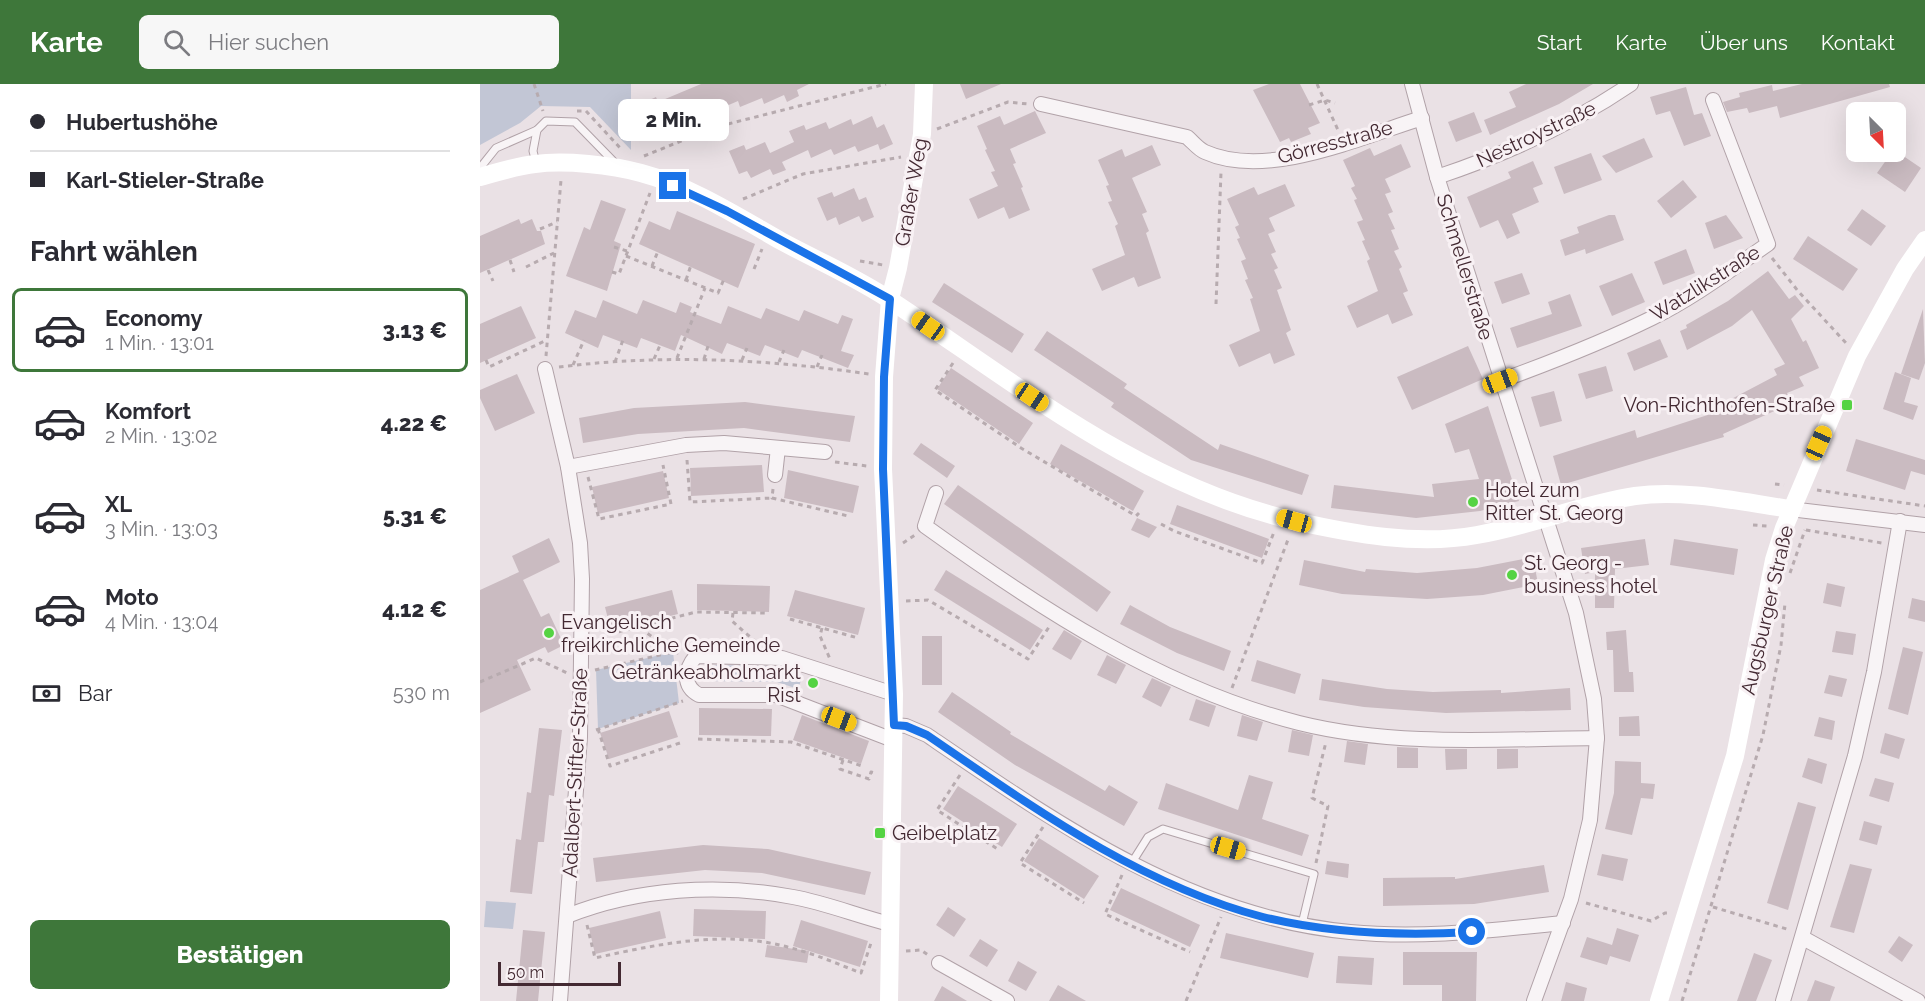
<!DOCTYPE html>
<html lang="de">
<head>
<meta charset="utf-8">
<style>
  :root { --surface:#fff; --page:#f7f7f7; --text:#2b2b33; --muted:#7c7c81; --line:#e1e1e2; --accent:#3e773a }
  body { margin:0; font-family:Raleway,sans-serif; background:var(--page); color:var(--text); height:100vh; display:flex; flex-direction:column; font-size:22px; white-space:nowrap }
  * { box-sizing:border-box; margin:0 }
  p { font-size:20px; color:var(--muted) }
  .icon { flex:none; width:33px; height:33px; fill:none; stroke:currentColor; stroke-width:2; stroke-linecap:round; stroke-linejoin:round }
  .map { position:relative; flex:1; overflow:hidden }
  .sheet { display:flex; flex-direction:column; background:var(--surface); width:480px }
  .sheet>* { flex:none }
  .top-card { display:grid; align-content:center; height:132px; padding:0 30px; background:var(--surface) }
  .needle { width:39px; rotate:156deg }
  .controls { position:absolute; left:1366px; top:18px; display:grid; gap:12px }
  .controls a { display:grid; place-items:center; width:60px; height:60px; border-radius:9px; background:var(--surface); box-shadow:0 6px 24px #0002; font-size:30px }
  .scale { position:absolute; left:18px; bottom:15px; width:123px; box-sizing:border-box; padding-left:6px; border:3px solid #432932; border-top:0; font-size:16px; line-height:21px; white-space:nowrap; color:#432932; -webkit-text-stroke:4px #f8f1f4; paint-order:stroke }
  .end { position:absolute; width:27px; height:27px; margin:-14px; border:8px solid #1a73e8; background:#fff; box-shadow:0 0 0 3px #fff }
  .from { border-radius:50% }
  .bubble { position:absolute; height:42px; border-radius:9px; background:var(--surface); box-shadow:0 6px 24px #0002; font-size:20px; font-weight:800; line-height:42px; text-align:center }
  .car { position:absolute; width:18px; height:36px; margin:-18px -9px; border-radius:8px; box-shadow:0 0 4px 2px #0007; background:linear-gradient(#f5c518 24%,#345 0 40%,#f5c518 0 76%,#345 0 86%,#f5c518 0) }
  .top-card b { display:flex; align-items:center; gap:21px; height:57px; font-size:22px }
  .top-card b+b { border-top:2px solid var(--line) }
  .top-card i { width:15px; height:15px; background:var(--text) }
  ul { padding:0; list-style:none }
  li { display:flex; align-items:center; gap:18px; height:84px; margin:0 12px 9px; padding:0 18px; border:3px solid transparent; border-radius:9px }
  li div { flex:1 }
  li b { display:block; font-size:22px }
  li em { font-style:normal; font-weight:800 }
  li.selected { border-color:var(--accent) }
  li>.icon { width:54px; height:54px; stroke-width:1.5 }
  h2 { padding:0 30px; font-size:27px; line-height:72px }
  .pay { display:flex; align-items:center; gap:15px; height:66px; padding:0 30px; font-size:22px }
  .pay p { margin-inline-start:auto }
  .button { display:flex; gap:12px; margin-top:auto; padding:12px 30px }
  .button a { flex:1; height:69px; border-radius:9px; background:var(--accent); color:#fff; font-size:24px; font-weight:800; line-height:69px; text-align:center }
  header { display:flex; align-items:center; gap:36px; box-sizing:border-box; height:84px; padding:0 30px; background:var(--accent); color:#fff }
  header strong { font-size:28px }
  nav { display:flex; gap:33px; margin-inline-start:auto; font-size:21px }
  .search { width:420px; height:54px; background:var(--page); display:flex; align-items:center; gap:15px; box-sizing:border-box; padding:0 21px; border-radius:9px; color:var(--muted); font-size:22px }
  main { display:flex; flex:1; min-height:0 }
  .map>svg:first-child { display:block }
</style>
</head>
<body>
<header>
<strong>Karte</strong>
<div class="search"><svg class="icon" aria-label="search" viewBox="0 0 24 24"><circle cx="10" cy="10" r="6"/><path d="M15 15l6 6"/></svg>Hier suchen</div>
<nav><a>Start</a><a>Karte</a><a>Über uns</a><a>Kontakt</a></nav>
</header>
<main>
<section class="sheet">
<div class="top-card">
<b><i class="from"></i>Hubertushöhe</b>
<b><i></i>Karl-Stieler-Straße</b>
</div>
<h2>Fahrt wählen</h2>
<ul>
<li class="selected"><svg class="icon" aria-label="car" viewBox="0 0 24 24"><path d="M5 17H2v-5l4-1 3-4h7l3 4 3 1v5h-3M9 17h6M6 11h13"/><circle cx="7" cy="17" r="2"/><circle cx="17" cy="17" r="2"/></svg><div><b>Economy</b><p>1 Min. · 13:01</p></div><em>3.13 €</em></li>
<li><svg class="icon" aria-label="car" viewBox="0 0 24 24"><path d="M5 17H2v-5l4-1 3-4h7l3 4 3 1v5h-3M9 17h6M6 11h13"/><circle cx="7" cy="17" r="2"/><circle cx="17" cy="17" r="2"/></svg><div><b>Komfort</b><p>2 Min. · 13:02</p></div><em>4.22 €</em></li>
<li><svg class="icon" aria-label="car" viewBox="0 0 24 24"><path d="M5 17H2v-5l4-1 3-4h7l3 4 3 1v5h-3M9 17h6M6 11h13"/><circle cx="7" cy="17" r="2"/><circle cx="17" cy="17" r="2"/></svg><div><b>XL</b><p>3 Min. · 13:03</p></div><em>5.31 €</em></li>
<li><svg class="icon" aria-label="car" viewBox="0 0 24 24"><path d="M5 17H2v-5l4-1 3-4h7l3 4 3 1v5h-3M9 17h6M6 11h13"/><circle cx="7" cy="17" r="2"/><circle cx="17" cy="17" r="2"/></svg><div><b>Moto</b><p>4 Min. · 13:04</p></div><em>4.12 €</em></li>
</ul>
<div class="pay"><svg class="icon" aria-label="cash" viewBox="0 0 24 24"><path d="M3 7h18v10H3z"/><circle cx="12" cy="12" r="2"/></svg>Bar<p>530 m</p></div>
<div class="button"><a>Bestätigen</a></div>
</section>
<div class="map">
<svg width="1445" height="917" viewBox="0 0 1445 917">
  <rect width="100%" height="100%" fill="#eae1e5"/>
  <g fill="#c2c6d5">
    <polygon points="0,0 151,0 151,66 110,23 61,22 40,39 0,61"/>
    <polygon points="193,568 199,619 118,645 116,586"/>
    <polygon points="227,581 297,582 323,591 318,605 297,598 225,597"/>
    <polygon points="6,817 36,819 33,845 4,843"/>
  </g>
  <g fill="#cabbc1">
    <polygon points="221,0 329,0 317,6 319,12 307,18 304,11 284,20 282,14 260,23 258,17 216,35 218,38 205,44 203,38 183,46 179,39 171,43 161,20 176,13 178,18"/>
    <polygon points="480,0 521,0 486,15"/>
    <polygon points="789,0 820,0 840,39 828,44 831,50 811,58 809,54 800,58 773,6"/>
    <polygon points="1046,0 1113,0 1079,20 1010,51 1004,36 1036,23 1029,8"/>
    <polygon points="1322,0 1409,0 1410,3 1300,34 1297,22 1269,29 1267,24 1247,28 1243,18 1260,13 1259,9 1292,1 1293,7"/>
    <polygon points="1206,3 1214,31 1222,29 1231,52 1204,62 1190,27 1176,31 1170,13"/>
    <polygon points="555,27 566,49 530,65 536,79 533,80 543,103 541,104 550,126 529,135 524,123 498,135 489,115 518,102 511,88 515,87 505,66 507,65 497,42 520,32 524,41"/>
    <polygon points="994,28 1002,48 976,58 968,38"/>
    <polygon points="392,32 397,44 404,40 413,60 400,66 398,60 378,68 375,62 354,71 351,65 331,74 328,66 302,78 306,86 293,91 290,85 271,94 267,87 259,90 249,67 264,61 266,66 285,58 290,69 314,58 309,47 324,41 326,46 346,38 349,45 371,35 373,41"/>
    <polygon points="1164,54 1173,73 1136,89 1122,72"/>
    <polygon points="921,60 931,83 905,95 911,108 905,110 913,128 908,130 915,145 911,146 919,165 914,167 922,183 919,185 928,207 923,209 933,231 912,240 908,230 877,244 867,222 898,207 887,177 890,175 882,157 885,156 877,138 883,136 874,116 877,115 871,104 875,102 863,76 890,64 894,72"/>
    <polygon points="672,61 681,81 652,94 667,128 662,130 669,147 666,149 681,194 658,203 654,193 622,207 612,185 645,171 635,142 638,140 628,118 632,117 626,102 629,101 618,76 642,65 645,73"/>
    <polygon points="1416,67 1441,84 1425,108 1397,89 1412,68"/>
    <polygon points="1111,69 1122,96 1084,110 1074,83"/>
    <polygon points="1053,77 1063,100 1053,104 1059,118 1032,130 1040,149 1027,155 1018,136 1000,144 987,113 1031,94 1028,88"/>
    <polygon points="1203,96 1217,113 1191,134 1177,117"/>
    <polygon points="805,100 815,122 789,134 795,147 788,150 796,168 791,170 798,184 794,186 802,204 797,206 811,246 806,249 815,271 794,280 790,269 759,283 749,261 780,247 770,215 773,214 765,196 768,195 761,177 766,175 757,155 760,154 755,143 759,141 747,115 774,103 778,111"/>
    <polygon points="374,104 379,116 386,113 394,133 382,138 379,132 359,141 356,133 347,137 337,114 352,108 354,113"/>
    <polygon points="121,116 146,125 134,157 141,160 127,207 86,192 104,143 110,146"/>
    <polygon points="1382,125 1406,142 1391,162 1367,146"/>
    <polygon points="197,127 275,160 258,204 159,160 169,137 190,146"/>
    <polygon points="1129,131 1135,131 1144,156 1106,170 1105,165 1085,172 1080,156 1099,149 1097,143"/>
    <polygon points="1246,131 1263,154 1234,165 1225,139"/>
    <polygon points="39,135 41,140 52,135 57,147 61,147 65,160 0,189 0,152"/>
    <polygon points="1328,152 1378,185 1363,207 1313,175"/>
    <polygon points="1206,165 1215,189 1183,201 1174,178"/>
    <polygon points="1288,187 1309,215 1315,211 1324,222 1311,235 1323,258 1326,256 1339,284 1319,293 1324,302 1307,309 1312,319 1243,350 1244,353 1081,401 1073,372 1155,346 1157,354 1243,326 1240,321 1297,291 1294,285 1305,280 1272,226 1252,242 1207,266 1200,247 1207,244 1206,241 1248,217"/>
    <polygon points="1042,189 1050,210 1022,220 1014,198"/>
    <polygon points="1152,189 1165,218 1132,232 1119,202"/>
    <polygon points="464,199 544,250 532,269 452,218"/>
    <polygon points="1090,210 1102,242 1037,264 1030,244 1072,230 1068,218"/>
    <polygon points="123,216 157,230 163,216 196,229 200,218 212,223 210,228 241,240 248,222 281,235 286,224 319,237 324,226 358,240 362,231 373,235 361,267 374,271 368,284 322,266 318,274 285,261 280,272 247,259 242,270 201,251 195,267 161,254 157,264 123,251 118,264 85,249 95,226 116,234"/>
    <polygon points="41,222 56,254 0,279 0,240"/>
    <polygon points="1443,225 1445,279 1439,296 1421,290"/>
    <polygon points="567,247 647,300 644,304 738,366 740,360 829,391 822,411 711,376 631,323 634,319 554,266"/>
    <polygon points="1180,255 1188,273 1154,287 1147,269"/>
    <polygon points="988,262 1003,295 932,326 917,293"/>
    <polygon points="1126,282 1133,307 1106,315 1098,290"/>
    <polygon points="471,284 553,339 539,360 457,305"/>
    <polygon points="1415,288 1431,294 1424,318 1438,322 1433,336 1403,325"/>
    <polygon points="37,290 55,329 15,347 0,314 0,306"/>
    <polygon points="1074,307 1082,337 1060,343 1051,313"/>
    <polygon points="265,318 375,332 370,358 264,344 158,350 103,359 99,334 154,324"/>
    <polygon points="1008,322 1039,417 1000,427 936,434 851,424 854,401 954,413 952,400 999,395 989,365 975,369 965,340"/>
    <polygon points="1376,355 1445,376 1445,391 1431,387 1425,406 1366,387"/>
    <polygon points="441,359 475,382 467,394 433,370"/>
    <polygon points="581,360 664,407 653,427 570,380"/>
    <polygon points="282,381 284,408 211,412 210,384"/>
    <polygon points="308,386 379,402 373,429 304,414"/>
    <polygon points="183,387 189,414 118,430 112,403"/>
    <polygon points="478,401 631,508 617,528 464,420"/>
    <polygon points="697,421 789,455 782,474 690,440"/>
    <polygon points="657,434 677,443 669,454 651,446"/>
    <polygon points="69,454 80,478 43,496 61,533 69,529 84,561 68,569 65,563 37,576 51,606 0,629 0,506 39,488 32,472"/>
    <polygon points="1165,455 1169,481 1135,485 1134,524 1115,524 1115,488 1105,490 1101,464"/>
    <polygon points="1194,455 1258,465 1254,491 1190,481"/>
    <polygon points="1053,473 1058,500 1003,511 947,515 862,510 819,501 824,476 885,488 886,485 937,489 997,484"/>
    <polygon points="466,486 563,546 550,566 454,506"/>
    <polygon points="1347,499 1365,503 1361,523 1343,519"/>
    <polygon points="217,500 290,502 289,528 217,526"/>
    <polygon points="192,506 198,530 131,547 125,523"/>
    <polygon points="315,506 385,524 378,551 307,532"/>
    <polygon points="1432,514 1445,517 1445,538 1428,534"/>
    <polygon points="650,521 690,543 751,567 744,587 697,569 640,540"/>
    <polygon points="584,546 602,557 591,576 572,565"/>
    <polygon points="1146,546 1149,588 1153,588 1154,608 1134,608 1133,566 1127,566 1126,548"/>
    <polygon points="1356,547 1376,550 1373,571 1352,568"/>
    <rect x="442" y="552" width="20" height="49"/>
    <polygon points="1423,563 1443,568 1428,631 1408,625"/>
    <polygon points="627,571 646,581 636,600 617,591"/>
    <polygon points="777,576 821,590 815,610 771,597"/>
    <polygon points="1349,591 1367,595 1362,613 1344,609"/>
    <polygon points="672,594 691,603 681,623 662,613"/>
    <polygon points="842,595 907,605 953,608 1021,606 1021,609 1090,604 1091,626 966,629 884,623 839,616"/>
    <polygon points="472,608 531,648 530,650 625,707 629,701 658,718 644,742 535,681 458,628"/>
    <polygon points="716,615 736,622 729,643 709,636"/>
    <polygon points="219,624 292,625 291,652 219,651"/>
    <polygon points="189,627 198,653 129,675 120,649"/>
    <polygon points="322,631 389,657 381,680 313,656"/>
    <polygon points="762,631 783,638 777,657 757,652"/>
    <polygon points="1159,632 1160,652 1139,652 1139,633"/>
    <polygon points="1339,633 1355,637 1352,656 1334,652"/>
    <polygon points="59,644 82,646 74,712 69,711 64,758 58,758 52,810 30,808 36,755 41,756 47,708 51,709"/>
    <polygon points="812,646 833,651 829,672 808,668"/>
    <polygon points="1405,649 1425,655 1419,675 1400,669"/>
    <polygon points="867,657 888,660 885,681 864,678"/>
    <polygon points="917,663 938,664 938,684 917,684"/>
    <polygon points="965,665 987,665 987,685 966,686"/>
    <polygon points="1017,665 1038,665 1038,684 1017,685"/>
    <polygon points="1328,674 1347,680 1342,700 1322,693"/>
    <polygon points="1135,677 1161,678 1161,699 1175,700 1173,715 1161,714 1152,751 1125,745 1134,709"/>
    <polygon points="769,691 793,698 782,735 829,751 822,772 678,725 686,699 758,726"/>
    <polygon points="1395,694 1414,699 1409,718 1389,712"/>
    <polygon points="478,702 537,740 522,763 463,725"/>
    <polygon points="1318,718 1336,723 1308,826 1287,819"/>
    <polygon points="1384,737 1402,742 1397,761 1379,756"/>
    <polygon points="559,754 619,792 604,815 544,777"/>
    <polygon points="223,761 288,765 391,788 385,811 282,789 225,786 116,798 113,774"/>
    <polygon points="1122,770 1148,775 1143,797 1117,791"/>
    <polygon points="847,777 869,780 868,794 845,790"/>
    <polygon points="1370,780 1392,785 1374,849 1350,843"/>
    <polygon points="1064,781 1069,808 994,820 903,822 903,794 975,793 975,795"/>
    <polygon points="641,804 720,841 710,863 630,826"/>
    <polygon points="468,823 486,835 474,853 456,841"/>
    <polygon points="214,825 286,827 285,855 213,852"/>
    <polygon points="180,827 186,854 115,870 109,844"/>
    <polygon points="321,836 388,857 380,883 313,862"/>
    <polygon points="1137,844 1159,851 1150,878 1130,872 1127,881 1100,873 1107,853 1132,861"/>
    <polygon points="43,846 65,848 58,917 36,917"/>
    <polygon points="746,849 834,869 828,894 740,874"/>
    <polygon points="1419,852 1433,861 1422,878 1408,868"/>
    <polygon points="500,855 518,866 507,883 489,872"/>
    <polygon points="287,861 329,867 327,879 285,873"/>
    <polygon points="923,868 997,868 996,917 962,917 962,901 923,901"/>
    <polygon points="1274,869 1292,876 1276,917 1257,917"/>
    <polygon points="858,872 894,874 892,901 856,899"/>
    <polygon points="538,877 557,888 546,907 528,897"/>
    <polygon points="1335,896 1355,903 1350,917 1327,917"/>
    <polygon points="1086,898 1107,904 1104,917 1081,917"/>
    <polygon points="578,901 606,917 569,917"/>
    <polygon points="462,902 487,917 454,917"/>
  </g>
  <g fill="none" stroke-linecap="round" stroke-linejoin="round">
    <g stroke="#b1a2a8" stroke-width="9">
      <g id="lane">
        <polyline points="56,79 53,67 57,46"/>
        <polyline points="0,84 16,64 57,46 66,37 95,38 137,81"/>
        <polyline points="651,780 668,753 683,745 834,790 822,840"/>
      </g>
    </g>
    <g stroke="#b1a2a8" stroke-width="16">
      <g id="street">
        <polyline points="932,0 957,93 1096,529 1114,615 1117,654 1110,736 1091,815 1054,917"/>
        <path d="M561,20L707,53C713,58 718,65 725,68C787,96 881,53 942,34"/>
        <path d="M957,93C1026,70 1091,41 1151,0"/>
        <polyline points="65,285 88,383 100,459 102,495 100,653 80,917"/>
        <path d="M1020,297C1072,278 1123,258 1172,234C1213,214 1250,186 1288,160L1233,16"/>
        <polyline points="88,383 206,361 244,359 345,368"/>
        <polyline points="295,391 298,364"/>
        <path d="M456,409L445,442C559,524 681,604 819,639C915,663 1019,655 1117,654"/>
        <polyline points="1310,425 1445,441"/>
        <path d="M414,641L426,642L447,651C576,739 710,833 870,848C942,855 1012,846 1083,839"/>
        <path d="M413,656L296,611H219C202,602 205,585 216,572L302,574L414,610"/>
        <path d="M87,832C157,804 239,799 313,813C346,819 378,832 410,840"/>
        <polyline points="1323,854 1438,917"/>
        <polyline points="459,879 527,917"/>
        <polyline points="1303,917 1375,672 1394,588 1420,437"/>
      </g>
    </g>
    <g stroke="#b7abaf" stroke-width="3" stroke-dasharray="4.5 4.5" stroke-linecap="butt">
      <polyline points="54,0 63,27"/>
      <polyline points="837,0 858,46"/>
      <polyline points="829,21 845,16 855,19"/>
      <polyline points="97,27 106,27 142,66"/>
      <polyline points="457,45 528,18 548,20"/>
      <polyline points="164,72 236,43 406,0"/>
      <polyline points="263,115 323,90 421,73"/>
      <polyline points="60,145 77,138"/>
      <polyline points="134,163 147,167"/>
      <polyline points="146,172 238,209 244,195"/>
      <polyline points="1292,174 1318,207 1366,259"/>
      <polyline points="30,176 34,188"/>
      <polyline points="380,177 403,181"/>
      <polyline points="172,182 178,167"/>
      <polyline points="46,183 74,169"/>
      <polyline points="274,185 282,165"/>
      <polyline points="8,186 13,197"/>
      <polyline points="132,188 139,190 170,109"/>
      <polyline points="206,196 211,181"/>
      <polyline points="736,220 741,88"/>
      <polyline points="66,272 81,96"/>
      <polyline points="197,274 225,204"/>
      <polyline points="174,275 181,259"/>
      <polyline points="224,275 228,262"/>
      <polyline points="6,276 9,283 67,256"/>
      <polyline points="262,276 267,264"/>
      <polyline points="135,278 143,256"/>
      <polyline points="299,278 304,266"/>
      <polyline points="473,279 455,306 541,364 656,432 659,429"/>
      <polyline points="93,281 104,256"/>
      <path d="M79,283C184,270 286,275 389,290"/>
      <polyline points="337,283 342,271"/>
      <polyline points="207,376 210,418 292,414"/>
      <polyline points="355,378 387,382"/>
      <polyline points="108,393 119,435 191,420 183,381"/>
      <polyline points="1295,400 1304,401"/>
      <polyline points="293,405 292,414 368,432"/>
      <polyline points="1337,406 1445,422"/>
      <polyline points="681,440 694,447 782,479 794,448"/>
      <polyline points="1273,441 1287,442"/>
      <polyline points="1326,446 1402,459"/>
      <polyline points="423,459 435,451"/>
      <polyline points="1310,489 1325,446"/>
      <polyline points="426,517 448,516 548,575 569,543"/>
      <polyline points="253,529 252,537 277,559"/>
      <polyline points="310,535 378,554"/>
      <polyline points="165,541 167,549 193,568"/>
      <polyline points="342,544 340,552 350,575"/>
      <polyline points="130,550 216,528 287,529"/>
      <polyline points="115,586 193,568 199,569"/>
      <polyline points="0,598 56,574 87,589"/>
      <polyline points="752,604 809,453"/>
      <polyline points="118,645 130,682 200,659"/>
      <polyline points="116,646 203,617"/>
      <polyline points="218,655 311,658 382,682"/>
      <polyline points="363,676 360,685 389,695 391,688 396,689"/>
      <polyline points="480,691 457,726 519,766"/>
      <polyline points="563,743 540,779 604,819"/>
      <polyline points="836,779 848,722 832,714 846,658"/>
      <polyline points="642,791 625,830 710,868"/>
      <polyline points="1106,819 1171,837 1185,829 1191,829"/>
      <polyline points="1233,823 1310,846"/>
      <path d="M107,841L115,874C179,860 246,845 311,864C335,870 358,880 381,889L392,856"/>
      <polyline points="426,867 441,866 448,871"/>
      <polyline points="706,917 741,833"/>
      <polyline points="1202,917 1283,651 1301,561 1305,519"/>
    </g>
    <use href="#lane" stroke="#f8f4f6" stroke-width="7"/>
    <use href="#street" stroke="#f8f4f6" stroke-width="14"/>
    <g stroke="#fff" stroke-width="18">
      <path d="M0,93C18,88 37,82 55,80C85,76 132,81 161,89C210,102 257,132 301,157C338,177 378,194 413,218C540,302 662,402 815,437C873,450 938,462 997,451C1051,442 1102,420 1155,412C1206,405 1261,418 1310,425"/>
      <polyline points="409,917 414,610 403,385 404,293 410,215 418,184 442,50 444,0"/>
      <polyline points="1179,917 1255,672 1294,476 1304,444 1377,272 1425,185 1445,156"/>
    </g>
  </g>
  <g fill="none" stroke-linecap="round" stroke-linejoin="round">
    <path stroke="#1a73e8" stroke-width="8" d="M193,102L247,127L410,215L404,293L403,385L414,641L426,642L447,651C551,722 660,801 783,833C851,850 922,852 992,848"/>
  </g>
  <g fill="#55d343" stroke="#f8f1f4" stroke-width="2">
    <rect x="1361" y="315" width="12" height="12" rx="3"/>
    <circle cx="993" cy="418" r="6"/>
    <circle cx="1032" cy="491" r="6"/>
    <circle cx="69" cy="549" r="6"/>
    <circle cx="333" cy="599" r="6"/>
    <rect x="394" y="743" width="12" height="12" rx="3"/>
  </g>
  <g text-anchor="middle" stroke-width="6" stroke-linejoin="round" paint-order="stroke">
    <g font-size="20" fill="#432932" stroke="#f8f1f4">
      <text transform="translate(1056 50) rotate(-25)" y="7">Nestroystraße</text>
      <text transform="translate(855 58) rotate(-15)" y="7">Görresstraße</text>
      <text transform="translate(431 108) rotate(-80)" y="7">Graßer Weg</text>
      <text transform="translate(985 183) rotate(73)" y="7">Schmellerstraße</text>
      <text transform="translate(1225 199) rotate(-32)" y="7">Watzlikstraße</text>
      <text transform="translate(1287 526) rotate(-77)" y="7">Augsburger Straße</text>
      <text transform="translate(95 689) rotate(-87)" y="7">Adalbert-Stifter-Straße</text>
    </g>
    <g font-size="20" fill="#432932" stroke="#f8f1f4" text-anchor="start">
      <text x="1355" y="328" text-anchor="end">Von-Richthofen-Straße</text>
      <text x="1005" y="413">Hotel zum<tspan x="1005" dy="23">Ritter St. Georg</tspan></text>
      <text x="1044" y="486">St. Georg -<tspan x="1044" dy="23">business hotel</tspan></text>
      <text x="81" y="545">Evangelisch<tspan x="81" dy="23">freikirchliche Gemeinde</tspan></text>
      <text x="321" y="595" text-anchor="end">Getränkeabholmarkt<tspan x="321" dy="23">Rist</tspan></text>
      <text x="412" y="756">Geibelplatz</text>
    </g>
  </g>
</svg>
<div class="controls">
<a><svg class="needle" viewBox="-14 -14 28 28"><path d="M0-13l5 13h-10z" fill="#e53935"/><path d="M0 13l5-13h-10z" fill="#7c7c81"/></svg></a>
</div>
<div class="scale">50 m</div>
<i class="end from" style="left:992px;top:848px"></i>
<i class="end" style="left:193px;top:102px"></i>
<div class="bubble" style="left:138px;top:15px;width:111px">2 Min.</div>
<i class="car" style="left:448px;top:242px;rotate:305deg"></i>
<i class="car" style="left:1020px;top:297px;rotate:69deg"></i>
<i class="car" style="left:552px;top:313px;rotate:124deg"></i>
<i class="car" style="left:1339px;top:359px;rotate:24deg"></i>
<i class="car" style="left:814px;top:437px;rotate:286deg"></i>
<i class="car" style="left:359px;top:635px;rotate:111deg"></i>
<i class="car" style="left:748px;top:764px;rotate:106deg"></i>
</div>
</main>
</body>
</html>
